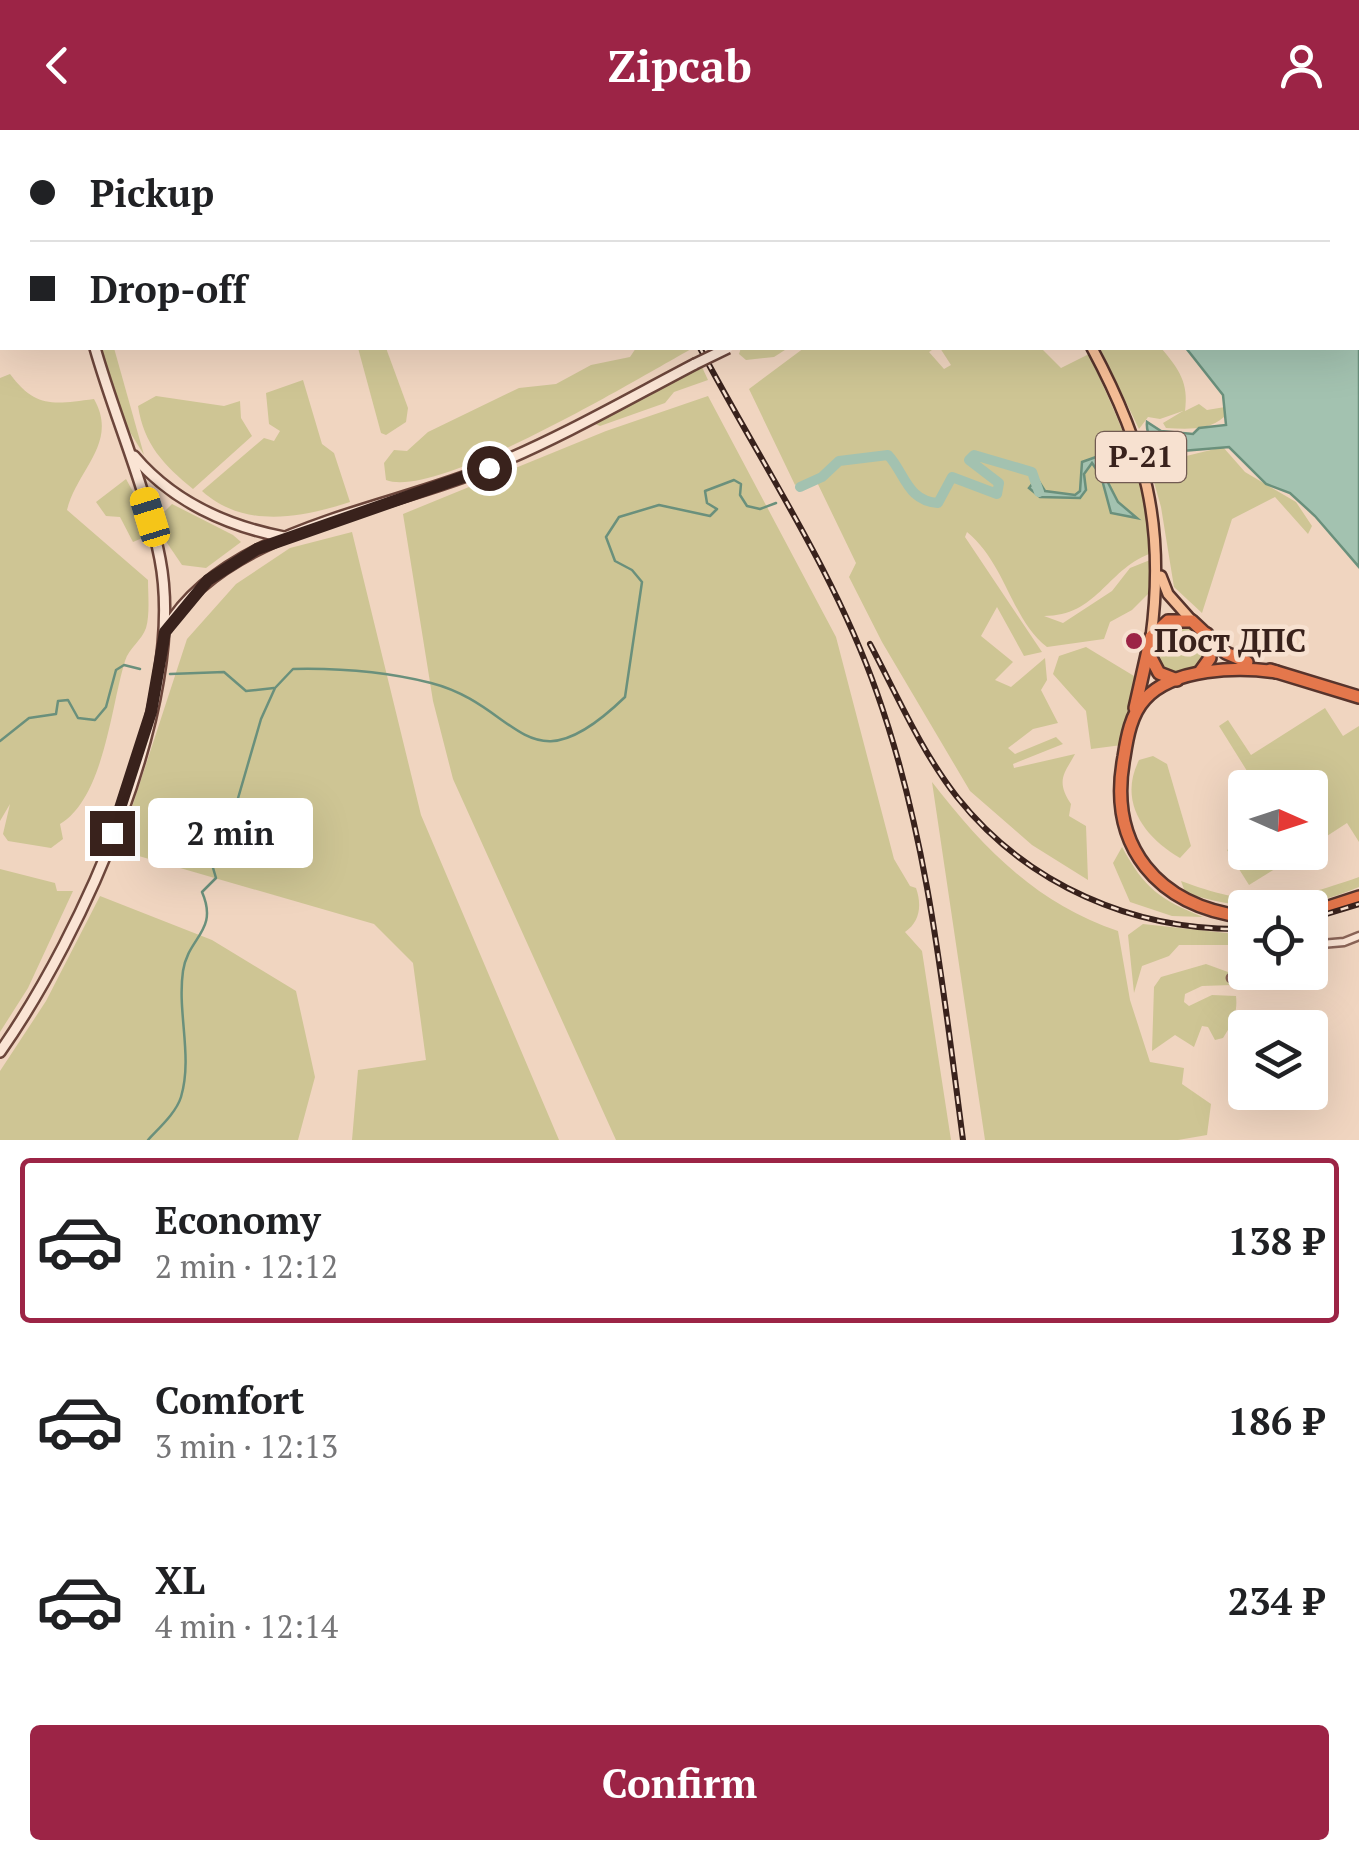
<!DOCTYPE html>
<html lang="en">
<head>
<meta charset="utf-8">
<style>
  :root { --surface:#fff; --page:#f6f6f6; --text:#202124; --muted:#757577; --line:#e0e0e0; --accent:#9c2446 }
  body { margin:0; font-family:"PT Serif",serif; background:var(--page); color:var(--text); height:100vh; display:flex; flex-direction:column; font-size:38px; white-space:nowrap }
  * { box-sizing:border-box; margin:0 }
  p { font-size:32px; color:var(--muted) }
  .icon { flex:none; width:55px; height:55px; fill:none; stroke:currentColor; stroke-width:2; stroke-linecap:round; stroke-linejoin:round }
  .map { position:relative; height:1010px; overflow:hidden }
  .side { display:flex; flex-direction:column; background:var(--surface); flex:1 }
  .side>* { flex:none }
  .banner { position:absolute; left:0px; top:0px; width:1360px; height:220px; box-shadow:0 10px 40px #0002; display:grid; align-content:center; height:220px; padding:0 30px; background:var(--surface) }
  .needle { width:65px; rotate:93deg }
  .controls { position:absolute; left:1228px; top:640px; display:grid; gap:20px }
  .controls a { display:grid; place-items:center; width:100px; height:100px; border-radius:10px; background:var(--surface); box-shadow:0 10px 40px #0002; font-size:50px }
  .end { position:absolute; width:45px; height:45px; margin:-22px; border:12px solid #39221c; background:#fff; box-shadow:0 0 0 5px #fff }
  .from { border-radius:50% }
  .bubble { position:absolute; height:70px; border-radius:10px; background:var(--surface); box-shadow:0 10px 40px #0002; font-size:32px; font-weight:700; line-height:70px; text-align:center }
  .car { position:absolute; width:30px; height:60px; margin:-30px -15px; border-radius:12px; box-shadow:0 0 8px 2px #0007; background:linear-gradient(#f5c518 24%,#345 0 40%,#f5c518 0 76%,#345 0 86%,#f5c518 0) }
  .banner b { display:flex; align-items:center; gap:35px; height:95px; font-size:38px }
  .banner b+b { border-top:2px solid var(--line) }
  .banner i { width:25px; height:25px; background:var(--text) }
  ul { padding:18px 0 0; list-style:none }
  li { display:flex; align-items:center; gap:30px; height:165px; margin:0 20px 15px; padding:0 10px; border:5px solid transparent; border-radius:10px }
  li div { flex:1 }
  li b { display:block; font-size:38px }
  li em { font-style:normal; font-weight:700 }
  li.selected { border-color:var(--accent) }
  li>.icon { width:90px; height:90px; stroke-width:1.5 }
  .action { display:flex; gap:20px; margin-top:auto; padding:20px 30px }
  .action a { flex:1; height:115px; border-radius:10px; background:var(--accent); color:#fff; font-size:40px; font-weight:700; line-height:115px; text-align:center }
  header { display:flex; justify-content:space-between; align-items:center; height:130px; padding:0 30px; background:var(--accent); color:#fff; font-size:45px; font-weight:700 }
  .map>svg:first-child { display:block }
</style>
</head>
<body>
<header><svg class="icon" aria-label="back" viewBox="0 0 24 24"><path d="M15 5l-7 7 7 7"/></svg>Zipcab<svg class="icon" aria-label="person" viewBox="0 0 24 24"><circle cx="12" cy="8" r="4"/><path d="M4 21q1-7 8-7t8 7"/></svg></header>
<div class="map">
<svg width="1359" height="1010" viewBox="0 0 1359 1010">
  <rect width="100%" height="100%" fill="#f0d5c0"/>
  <g fill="#cec594">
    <polygon points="101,218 114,218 144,325 125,294"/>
    <polygon points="358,218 386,218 408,278 406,292 386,305 381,303"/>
    <path d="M636,218H693C637,249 437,370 386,350L384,333L394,320L407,321L428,302L519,258L556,254L591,235L630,227Z"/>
    <polygon points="741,218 788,218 774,227 746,230 739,224"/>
    <path d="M804,218H935L929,222L944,239L951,235L940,218H1041L1061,238L1089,224C1118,290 1150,351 1149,424C1106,441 1097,486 1044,486L1063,493L1112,461L1130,438L1150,430L1155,432L1153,459L1132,480L1110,492L1104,509L1047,517C1011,489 1006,434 967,402L965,407L1042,522L1024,526L997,477L981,506L1013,532L995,550L1011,557L1045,528L1047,550L1041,560L1058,593L1033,599L1008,618L1015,624L1056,607L1063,614L1013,634L1014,638L1075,624C1065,643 1055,650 1071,674L1069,686L1086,696L1088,750L1032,715L970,661L882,512L849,447L856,433L814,346L795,355L749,259Z"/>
    <path d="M1100,218H1161C1179,239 1189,253 1185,281L1199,274L1207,280L1225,277L1224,287C1208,301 1186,299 1166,298L1163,293L1183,281L1160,289L1148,287L1139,299Z"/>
    <polygon points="702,237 708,250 674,262 665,273 600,296 593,293"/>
    <path d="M10,244C36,279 54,274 94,269C119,313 77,339 67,380L148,450C148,465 150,484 146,498C142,510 129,518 125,531C111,576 104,668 60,694L63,709L51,718L8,711L3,704L10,674L0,691V248Z"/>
    <path d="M303,250L322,314L334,323L350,372C301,388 244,399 202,361L264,308L274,311L280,301L269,294L266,263Z"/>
    <path d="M156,266L224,276L240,271L241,288L252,306L193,359C164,335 144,315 138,276Z"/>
    <path d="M708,266L836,507L894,729L910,756L916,758C922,775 920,792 905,802L922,821L951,1010H616L453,649L433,571L403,384L606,301Z"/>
    <polygon points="1144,316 1155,316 1170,330 1223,317 1245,342 1296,372 1312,396 1308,404 1275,367 1232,389 1202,483 1174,457 1161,377"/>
    <polygon points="126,349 137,369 147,406 133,412 120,387 106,386 96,372"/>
    <polygon points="172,374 233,405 241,412 206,438 182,435 163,407 161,385"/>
    <polygon points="352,402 421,685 559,1010 352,1010 358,940 426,930 413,833 374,794 118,720 187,509 236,454 290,418"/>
    <circle cx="1180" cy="521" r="24"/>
    <polygon points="1086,517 1134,546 1134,572 1122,615 1091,619 1086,581 1053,544 1059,526"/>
    <polygon points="1325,578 1343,606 1359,596 1359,712 1347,693 1310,717 1310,658 1257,657 1219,596 1228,590 1251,625"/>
    <path d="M1153,626L1167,634L1191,716L1180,728C1144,707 1118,672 1139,630Z"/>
    <path d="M932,652C983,718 1037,774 1118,801L1130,870L1150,932L1184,938L1182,954L1211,974L1207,1005L1178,1010H985Z"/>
    <polygon points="1245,709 1245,722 1301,723 1249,755 1227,720"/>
    <path d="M1122,717C1145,759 1159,769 1203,787L1172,786L1130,772L1113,733Z"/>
    <polygon points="0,739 55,753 57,761 73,761 28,858 0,902"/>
    <path d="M1359,747V757C1304,781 1241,783 1185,762L1181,751C1257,779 1284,773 1359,747Z"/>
    <polygon points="100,766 212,810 296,861 315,947 298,1010 0,1010 0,941 46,871"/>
    <polygon points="1143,794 1245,805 1245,815 1179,815 1169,826 1142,836 1134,863 1128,805"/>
    <path d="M1206,834L1228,842L1232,855L1202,856L1185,864L1184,872L1189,876L1212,865L1236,866C1238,883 1232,894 1223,908L1215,910L1208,897L1202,896L1194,917L1175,905L1152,921L1154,857L1161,847Z"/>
  </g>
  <g fill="#a3c2b0" stroke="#6a907c" stroke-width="2.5">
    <path d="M1030,0H1359V437L1315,386L1290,363L1266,354L1229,317L1182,321L1176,328C1164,315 1145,313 1147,292L1161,301L1193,304L1199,298L1226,295L1223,265L1186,218H1358V2Z"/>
    <polygon points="1122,311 1125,316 1117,326 1105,328 1099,335 1118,372 1137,388 1111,383 1101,346 1092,333 1084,344 1086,360 1080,368 1040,367 1029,358 1033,353 1036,358 1038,350 1045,361 1075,365 1080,361 1082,332 1113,321"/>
  </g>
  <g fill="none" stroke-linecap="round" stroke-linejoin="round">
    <g stroke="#6a907c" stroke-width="2.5">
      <polyline points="170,544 224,542 246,561 274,558"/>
      <polyline points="0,611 29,588 56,584 58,571 68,570 78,588 95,590 106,577 116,540 124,535 140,539"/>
      <path d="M148,1010C159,998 176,983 181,967C193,926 177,883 183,841C188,807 219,801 202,762L216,748L208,721L213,702L232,689L261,589L275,558L293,539C338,538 387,542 431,553C521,576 526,663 625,567L642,452L632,440L615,431L606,407L619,387L659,375L710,386L717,379L707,373L705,361L734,350L741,354L740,365L747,376L760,379L776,373"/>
    </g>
    <path stroke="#a3c2b0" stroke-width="10" d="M800,357L822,347L839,331L888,325C905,343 907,371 938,373L952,347L997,364L999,353L969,330L974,325L1032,342L1039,362"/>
    <g stroke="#8a6457" stroke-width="11">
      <g id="street">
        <polyline points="665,2 665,0"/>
        <polyline points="759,2 759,0"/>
        <polyline points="1310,815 1344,812 1359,806"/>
        <polyline points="1231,848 1245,838"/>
      </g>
    </g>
    <g stroke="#6c463b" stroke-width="14">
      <g id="secondary">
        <polyline points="60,0 60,2"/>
        <path d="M134,326C172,371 227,396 284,407"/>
        <path d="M166,499C225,398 390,380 492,336C562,307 628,269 695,234"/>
        <path d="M0,922C82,805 188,573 160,429C146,357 115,288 95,218"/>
      </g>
    </g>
    <g stroke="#57342c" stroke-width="14">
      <g id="primary">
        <polyline points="964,0 965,2"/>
        <path d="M1092,218C1145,317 1166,395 1151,507"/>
        <polyline points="1161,446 1168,464 1192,491"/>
      </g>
    </g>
    <g stroke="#57342c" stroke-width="16">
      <g id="highway">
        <polyline points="1149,524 1159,543 1177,550"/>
        <polyline points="1270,540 1359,567"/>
        <polyline points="1200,542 1210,528 1207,504"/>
        <polyline points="1135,578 1151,507 1168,491 1192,491 1226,523 1247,532"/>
        <polyline points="1310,783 1359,767"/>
        <path d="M1245,787C1158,776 1107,717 1124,627C1127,607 1131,584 1145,569C1173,538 1238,536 1276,542"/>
      </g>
    </g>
    <use href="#street" stroke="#fae4d4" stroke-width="6"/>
    <use href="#secondary" stroke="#fae4d4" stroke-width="9"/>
    <use href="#primary" stroke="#f5bd96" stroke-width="9"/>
    <use href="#highway" stroke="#e4774c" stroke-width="11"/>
    <g stroke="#39221c" stroke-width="6">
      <g id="rail">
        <polyline points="492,0 494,2"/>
        <polyline points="592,0 594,2"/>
        <polyline points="616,0 618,2"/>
        <polyline points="649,2 650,0"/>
        <path d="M700,218C759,330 835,442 877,563C928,707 943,859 963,1010"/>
        <path d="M870,514C897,565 921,621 957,667C1027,755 1134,801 1245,799"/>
        <polyline points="1310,789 1359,774"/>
      </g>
    </g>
    <use href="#rail" stroke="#f7e1d0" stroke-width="2.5" stroke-dasharray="8" stroke-linecap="butt"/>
    <g stroke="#6c463b" stroke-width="14" stroke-linecap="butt">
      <polyline id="secondary-bridge" points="695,234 728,218"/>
    </g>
    <use href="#secondary-bridge" stroke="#fae4d4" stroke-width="9"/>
  </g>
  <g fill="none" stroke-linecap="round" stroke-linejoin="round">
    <polyline stroke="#39221c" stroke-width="12" points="112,703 151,582 165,502 208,450 257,419 489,338"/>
  </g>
  <circle fill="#9c2446" stroke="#f7e1d0" stroke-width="4" cx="1134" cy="511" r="10"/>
  <g text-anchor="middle" stroke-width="9" stroke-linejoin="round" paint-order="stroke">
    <rect fill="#f7e1d0" stroke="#725b52" stroke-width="2.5" x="1096" y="302" width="90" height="50" rx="8"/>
    <g font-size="30" font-weight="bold" fill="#39221c">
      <text x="1141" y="337">Р-21</text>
    </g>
    <g font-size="32" font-weight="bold" fill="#39221c" stroke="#f7e1d0" text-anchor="start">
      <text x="1154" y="522">Пост ДПС</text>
    </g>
  </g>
</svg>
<div class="controls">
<a><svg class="needle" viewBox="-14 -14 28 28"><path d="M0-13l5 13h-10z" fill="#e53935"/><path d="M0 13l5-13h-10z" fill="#757577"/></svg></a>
<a><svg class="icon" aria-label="locate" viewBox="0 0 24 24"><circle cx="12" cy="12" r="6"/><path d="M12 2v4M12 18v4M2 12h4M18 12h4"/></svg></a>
<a><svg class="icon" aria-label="layers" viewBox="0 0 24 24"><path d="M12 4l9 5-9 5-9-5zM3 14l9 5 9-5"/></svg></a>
</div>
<i class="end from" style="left:489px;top:338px"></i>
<i class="end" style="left:112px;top:703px"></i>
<div class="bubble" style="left:148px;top:668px;width:165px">2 min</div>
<i class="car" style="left:150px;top:387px;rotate:343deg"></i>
<div class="banner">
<b><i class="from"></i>Pickup</b>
<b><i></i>Drop-off</b>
</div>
</div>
<section class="side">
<ul>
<li class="selected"><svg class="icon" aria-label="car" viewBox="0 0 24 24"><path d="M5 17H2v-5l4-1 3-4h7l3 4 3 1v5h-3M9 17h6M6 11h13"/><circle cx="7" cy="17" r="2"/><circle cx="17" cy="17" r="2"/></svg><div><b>Economy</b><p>2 min · 12:12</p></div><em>138 ₽</em></li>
<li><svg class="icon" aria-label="car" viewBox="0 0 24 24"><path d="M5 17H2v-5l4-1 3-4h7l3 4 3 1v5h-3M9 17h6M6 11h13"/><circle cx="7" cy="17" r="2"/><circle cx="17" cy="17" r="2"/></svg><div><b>Comfort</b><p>3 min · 12:13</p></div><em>186 ₽</em></li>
<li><svg class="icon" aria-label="car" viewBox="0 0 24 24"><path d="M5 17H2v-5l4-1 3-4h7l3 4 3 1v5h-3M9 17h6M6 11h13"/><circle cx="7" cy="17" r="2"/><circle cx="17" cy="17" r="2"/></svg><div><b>XL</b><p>4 min · 12:14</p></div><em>234 ₽</em></li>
</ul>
<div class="action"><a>Confirm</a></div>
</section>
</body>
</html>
